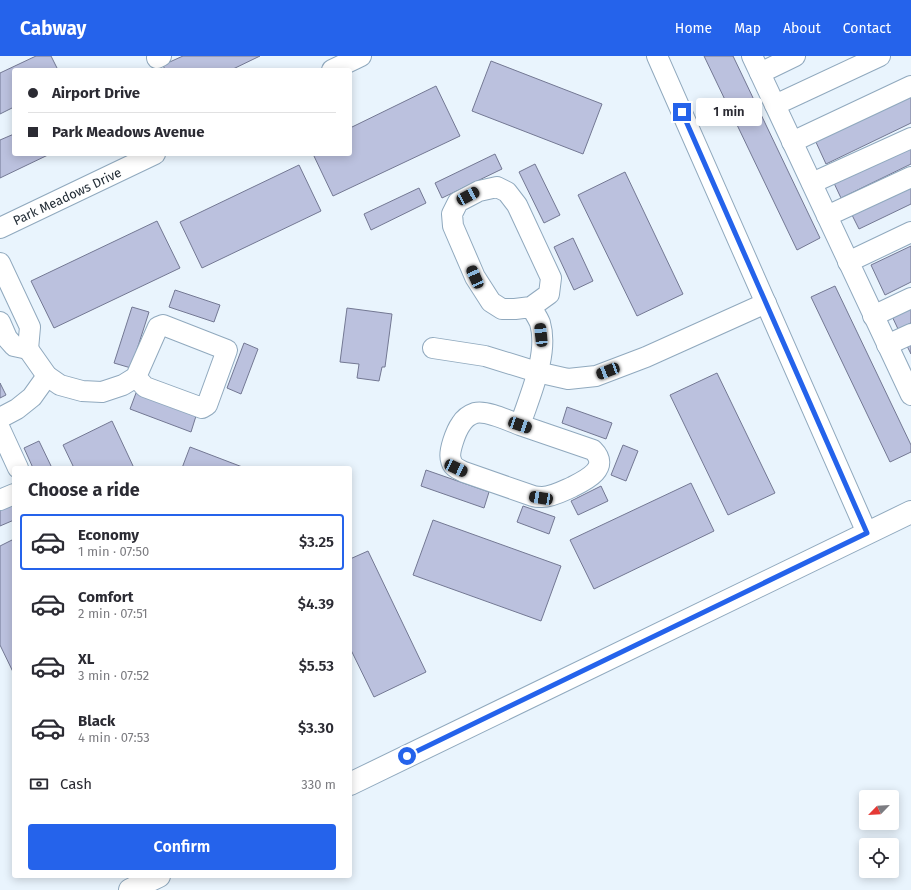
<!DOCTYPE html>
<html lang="en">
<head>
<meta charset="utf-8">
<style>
  :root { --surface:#fff; --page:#f2f2f3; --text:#2b2b33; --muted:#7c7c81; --line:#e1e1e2; --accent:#2563eb }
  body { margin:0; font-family:"Fira Sans",sans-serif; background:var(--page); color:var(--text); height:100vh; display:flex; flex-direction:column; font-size:15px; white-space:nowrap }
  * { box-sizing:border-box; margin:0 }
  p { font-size:13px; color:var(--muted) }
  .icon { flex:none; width:22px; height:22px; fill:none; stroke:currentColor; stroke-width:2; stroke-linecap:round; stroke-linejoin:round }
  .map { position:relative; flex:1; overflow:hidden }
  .drawer { position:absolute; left:12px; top:410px; width:340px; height:412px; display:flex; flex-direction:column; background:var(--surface); border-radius:4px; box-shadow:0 2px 10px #0003 }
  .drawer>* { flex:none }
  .top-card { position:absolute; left:12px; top:12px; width:340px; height:88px; border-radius:4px; box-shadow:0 2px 10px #0003; display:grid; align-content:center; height:88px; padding:0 16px; background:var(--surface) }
  .needle { width:26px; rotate:245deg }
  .fabs { position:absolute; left:859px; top:734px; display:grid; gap:8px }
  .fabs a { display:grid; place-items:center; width:40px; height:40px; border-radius:4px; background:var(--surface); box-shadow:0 2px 10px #0003; font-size:20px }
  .end { position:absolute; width:18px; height:18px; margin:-9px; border:5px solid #2563eb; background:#fff; box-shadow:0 0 0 2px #fff }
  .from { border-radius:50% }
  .bubble { position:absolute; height:28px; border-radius:4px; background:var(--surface); box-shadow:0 2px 10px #0003; font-size:13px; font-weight:600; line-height:28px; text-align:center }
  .car { position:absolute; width:12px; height:24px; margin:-12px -6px; border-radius:5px; box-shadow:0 0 3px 1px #0007; background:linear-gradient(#222 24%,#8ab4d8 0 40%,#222 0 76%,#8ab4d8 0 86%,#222 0) }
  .top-card b { display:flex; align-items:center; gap:14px; height:38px; font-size:15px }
  .top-card b+b { border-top:1px solid var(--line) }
  .top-card i { width:10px; height:10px; background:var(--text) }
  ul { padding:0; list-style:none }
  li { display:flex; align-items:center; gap:12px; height:56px; margin:0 8px 6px; padding:0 8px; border:2px solid transparent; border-radius:4px }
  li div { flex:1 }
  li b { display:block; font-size:15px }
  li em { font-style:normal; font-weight:600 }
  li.on { border-color:var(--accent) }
  li>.icon { width:36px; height:36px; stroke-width:1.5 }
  h2 { padding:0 16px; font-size:18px; line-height:48px }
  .pay { display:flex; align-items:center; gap:10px; height:44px; padding:0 16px; font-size:15px }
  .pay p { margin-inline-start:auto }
  .action { display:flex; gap:8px; margin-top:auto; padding:8px 16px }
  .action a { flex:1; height:46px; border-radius:4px; background:var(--accent); color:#fff; font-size:16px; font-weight:600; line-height:46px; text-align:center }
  header { display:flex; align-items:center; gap:24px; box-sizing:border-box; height:56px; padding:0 20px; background:var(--accent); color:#fff }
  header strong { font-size:19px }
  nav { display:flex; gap:22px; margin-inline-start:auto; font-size:14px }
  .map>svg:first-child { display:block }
</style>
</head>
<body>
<header>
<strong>Cabway</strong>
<nav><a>Home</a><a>Map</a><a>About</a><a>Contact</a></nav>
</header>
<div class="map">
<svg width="911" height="834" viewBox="0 0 911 834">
  <rect width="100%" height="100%" fill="#e9f4fd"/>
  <g fill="#bbc1de" stroke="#737893">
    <polygon points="36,0 51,0 58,14 14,14 14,51 0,58 0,17"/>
    <polygon points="183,0 260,0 231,14 165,14 163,9"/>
    <polygon points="704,0 733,0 820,182 797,194"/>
    <polygon points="491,5 602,48 583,98 472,55"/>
    <polygon points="436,30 460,80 333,140 313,98 350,98 350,72"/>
    <polygon points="911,37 911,67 826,108 815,84"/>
    <polygon points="14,78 14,98 50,98 0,122 0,84"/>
    <polygon points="911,88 911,108 841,142 833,125"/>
    <polygon points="495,98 502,113 442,142 435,127"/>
    <polygon points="535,108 560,159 544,167 519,116"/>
    <polygon points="299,109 321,155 202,212 180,166"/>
    <polygon points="625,116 683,238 637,260 578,139"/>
    <polygon points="911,128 911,148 859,173 851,157"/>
    <polygon points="419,132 426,147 371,174 364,158"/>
    <polygon points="157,165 180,212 54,272 31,225"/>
    <polygon points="573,182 593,225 574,234 554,191"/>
    <polygon points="911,190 911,226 885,239 871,209"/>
    <polygon points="835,230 911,389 911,396 890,406 811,241"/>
    <polygon points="175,234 220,249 214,266 169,251"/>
    <polygon points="911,246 911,267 898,273 890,256"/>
    <polygon points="132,251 149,256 131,312 114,307"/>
    <polygon points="347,252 392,258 385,311 382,311 379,325 357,322 359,308 340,306"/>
    <polygon points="911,286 911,298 906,288"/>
    <polygon points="244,287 258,293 241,338 227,332"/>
    <polygon points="717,317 775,437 728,459 670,339"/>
    <polygon points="0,327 6,339 0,342"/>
    <polygon points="136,337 196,360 191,376 130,353"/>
    <polygon points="567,351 612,367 606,383 562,367"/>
    <polygon points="112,365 134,412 74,412 63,389"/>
    <polygon points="39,385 52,412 33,412 24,392"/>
    <polygon points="623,389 638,395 626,425 611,419"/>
    <polygon points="190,391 245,412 182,412"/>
    <polygon points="426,414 489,436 484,452 421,430"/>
    <polygon points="691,427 714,475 594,533 570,484"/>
    <polygon points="601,430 608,445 578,459 571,445"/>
    <polygon points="11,446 14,453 14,464 0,470 0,451"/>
    <polygon points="523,450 555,461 549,478 517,466"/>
    <polygon points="433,464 561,510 541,565 413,519"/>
    <polygon points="12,484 14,488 14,618 0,589 0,490"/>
    <polygon points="368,495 426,616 374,641 350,592 350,503"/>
  </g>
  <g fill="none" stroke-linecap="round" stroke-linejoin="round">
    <g stroke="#90a9be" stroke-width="22">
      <g id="minor">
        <polyline points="657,0 867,477"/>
        <polyline points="752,0 911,339"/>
        <polyline points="157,2 161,0"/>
        <polyline points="332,14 361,0"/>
        <polyline points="760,17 795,0"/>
        <polyline points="775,49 880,0"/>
        <polyline points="792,86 911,30"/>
        <polyline points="812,127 911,82"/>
        <polyline points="827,160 911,121"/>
        <polyline points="0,172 155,98"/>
        <polyline points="848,206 911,176"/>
        <polyline points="0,207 30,271 28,293 14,290 7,282 0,266"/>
        <polyline points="873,260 911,242"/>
        <polyline points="887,289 911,278"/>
        <polyline points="433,292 485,300 537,316 568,323 596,320 646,301 766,247"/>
        <polyline points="28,293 47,320 60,329 82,335 102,336 123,329 136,321 158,271 163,269 227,294 207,349 202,352 145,331 136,321"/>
        <polyline points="0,362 17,353 32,341 47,320"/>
        <path d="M520,369C509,365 487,354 475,357C469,359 464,363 461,368C456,375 448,396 451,404C452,411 458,413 464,416L533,440C536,441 539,441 542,441C552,441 563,435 572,431C586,424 611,412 593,394L520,369C530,339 549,298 540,267C538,262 534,256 531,251L515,253H502L491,246L475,221L453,170L452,158L458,146L479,135L497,131L507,136L517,149L551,222L549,238L531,251"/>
        <polyline points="0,373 18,412"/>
        <polyline points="0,444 14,438"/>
      </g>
    </g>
    <g stroke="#90a9be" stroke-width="24">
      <g id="major">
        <polyline points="350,728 911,456"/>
        <polyline points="130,834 159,820"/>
      </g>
    </g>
    <use href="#minor" stroke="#fff" stroke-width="20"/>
    <use href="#major" stroke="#fff" stroke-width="22"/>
  </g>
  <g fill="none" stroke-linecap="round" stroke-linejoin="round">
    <polyline stroke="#2563eb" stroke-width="5" points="407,700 867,477 682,56"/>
  </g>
  <g text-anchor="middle" stroke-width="3" stroke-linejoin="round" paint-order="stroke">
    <g font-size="13" fill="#242e37" stroke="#fff">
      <text transform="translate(67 140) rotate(-25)" y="5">Park Meadows Drive</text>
    </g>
  </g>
</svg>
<div class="fabs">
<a><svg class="needle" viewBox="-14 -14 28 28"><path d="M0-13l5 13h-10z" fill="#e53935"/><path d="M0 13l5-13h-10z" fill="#7c7c81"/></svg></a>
<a><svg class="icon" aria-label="locate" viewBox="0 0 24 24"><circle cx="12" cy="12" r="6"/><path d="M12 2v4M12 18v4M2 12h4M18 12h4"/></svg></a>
</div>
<i class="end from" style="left:407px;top:700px"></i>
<i class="end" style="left:682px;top:56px"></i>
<div class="bubble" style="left:696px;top:42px;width:66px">1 min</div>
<i class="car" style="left:468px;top:140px;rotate:62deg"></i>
<i class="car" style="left:475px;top:221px;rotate:336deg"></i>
<i class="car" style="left:541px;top:279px;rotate:354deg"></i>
<i class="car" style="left:608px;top:315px;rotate:249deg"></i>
<i class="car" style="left:520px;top:369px;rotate:109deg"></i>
<i class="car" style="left:456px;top:412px;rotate:115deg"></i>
<i class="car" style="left:541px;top:442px;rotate:279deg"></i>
<div class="top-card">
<b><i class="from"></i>Airport Drive</b>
<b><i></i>Park Meadows Avenue</b>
</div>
<section class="drawer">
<h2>Choose a ride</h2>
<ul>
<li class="on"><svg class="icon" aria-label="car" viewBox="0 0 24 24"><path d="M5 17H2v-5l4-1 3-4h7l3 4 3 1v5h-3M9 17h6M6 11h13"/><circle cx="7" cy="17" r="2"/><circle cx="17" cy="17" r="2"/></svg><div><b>Economy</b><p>1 min · 07:50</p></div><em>$3.25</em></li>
<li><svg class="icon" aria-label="car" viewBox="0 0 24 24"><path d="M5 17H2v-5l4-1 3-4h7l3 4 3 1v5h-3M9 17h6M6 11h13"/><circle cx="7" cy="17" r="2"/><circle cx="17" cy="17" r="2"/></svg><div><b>Comfort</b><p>2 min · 07:51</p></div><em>$4.39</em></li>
<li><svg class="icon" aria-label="car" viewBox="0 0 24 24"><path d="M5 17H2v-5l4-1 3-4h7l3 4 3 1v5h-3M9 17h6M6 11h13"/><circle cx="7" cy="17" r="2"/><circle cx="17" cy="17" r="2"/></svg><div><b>XL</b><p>3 min · 07:52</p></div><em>$5.53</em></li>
<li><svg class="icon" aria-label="car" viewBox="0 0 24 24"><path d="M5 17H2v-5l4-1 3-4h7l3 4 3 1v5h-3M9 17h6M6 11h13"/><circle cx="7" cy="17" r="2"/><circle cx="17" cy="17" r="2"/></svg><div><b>Black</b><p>4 min · 07:53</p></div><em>$3.30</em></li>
</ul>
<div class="pay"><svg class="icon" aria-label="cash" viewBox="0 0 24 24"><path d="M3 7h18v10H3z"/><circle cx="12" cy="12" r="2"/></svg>Cash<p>330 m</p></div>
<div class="action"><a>Confirm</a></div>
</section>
</div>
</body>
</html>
